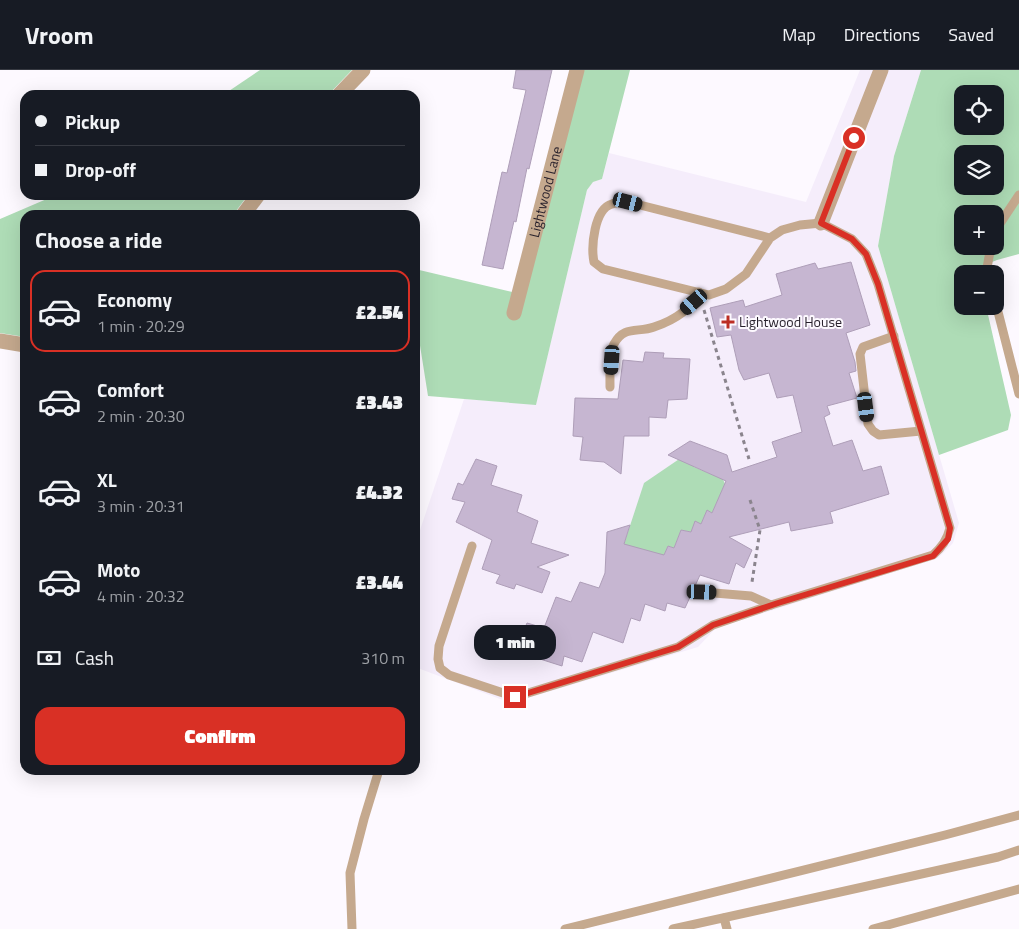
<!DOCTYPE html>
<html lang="en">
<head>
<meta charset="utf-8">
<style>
  :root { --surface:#171b24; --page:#242831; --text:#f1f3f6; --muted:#9ea1a6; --line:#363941; --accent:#d93025 }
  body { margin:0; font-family:"Titillium Web",sans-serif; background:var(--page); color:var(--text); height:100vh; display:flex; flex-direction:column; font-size:19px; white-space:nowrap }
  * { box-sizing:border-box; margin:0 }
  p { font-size:16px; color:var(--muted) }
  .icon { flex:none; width:28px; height:28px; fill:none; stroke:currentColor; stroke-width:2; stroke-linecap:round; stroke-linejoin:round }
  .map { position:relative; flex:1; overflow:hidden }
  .details { position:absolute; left:20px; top:140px; width:400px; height:565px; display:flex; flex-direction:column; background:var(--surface); border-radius:15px; box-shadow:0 5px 20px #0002 }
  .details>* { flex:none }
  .banner { position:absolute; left:20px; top:20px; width:400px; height:110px; border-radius:15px; box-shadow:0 5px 20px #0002; display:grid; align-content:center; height:110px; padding:0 15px; background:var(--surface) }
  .fabs { position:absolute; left:954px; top:15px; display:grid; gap:10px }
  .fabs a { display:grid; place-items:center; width:50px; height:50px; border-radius:10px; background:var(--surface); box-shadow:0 5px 20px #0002; font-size:25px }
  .end { position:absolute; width:22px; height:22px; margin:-11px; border:6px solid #d93025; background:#fff; box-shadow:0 0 0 2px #fff }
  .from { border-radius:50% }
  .bubble { position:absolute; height:35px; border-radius:15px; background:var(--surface); box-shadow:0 5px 20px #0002; font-size:16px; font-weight:800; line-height:35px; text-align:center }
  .car { position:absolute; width:15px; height:30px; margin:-15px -8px; border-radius:6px; box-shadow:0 0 4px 1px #0007; background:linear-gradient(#222 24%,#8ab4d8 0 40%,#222 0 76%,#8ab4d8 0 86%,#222 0) }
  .banner b { display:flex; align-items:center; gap:18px; height:48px; font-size:19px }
  .banner b+b { border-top:1px solid var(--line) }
  .banner i { width:12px; height:12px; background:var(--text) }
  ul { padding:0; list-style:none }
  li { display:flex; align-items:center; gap:15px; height:82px; margin:0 10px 8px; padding:0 5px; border:2px solid transparent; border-radius:15px }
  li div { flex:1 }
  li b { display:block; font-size:19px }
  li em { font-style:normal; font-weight:800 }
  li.active { border-color:var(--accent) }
  li>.icon { width:45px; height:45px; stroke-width:1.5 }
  h2 { padding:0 15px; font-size:22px; line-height:60px }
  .pay { display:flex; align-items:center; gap:12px; height:55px; padding:0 15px; font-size:19px }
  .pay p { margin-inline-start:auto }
  .action { display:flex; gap:10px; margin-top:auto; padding:10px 15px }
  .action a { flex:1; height:58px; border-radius:15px; background:var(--accent); color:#fff; font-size:20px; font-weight:800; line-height:58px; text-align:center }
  header { display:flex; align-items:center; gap:30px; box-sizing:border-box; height:70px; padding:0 25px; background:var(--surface); border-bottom:1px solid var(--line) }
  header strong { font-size:24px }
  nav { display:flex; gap:28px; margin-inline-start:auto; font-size:18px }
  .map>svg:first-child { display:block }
</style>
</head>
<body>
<header>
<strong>Vroom</strong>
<nav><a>Map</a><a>Directions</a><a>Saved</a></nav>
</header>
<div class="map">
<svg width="1019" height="859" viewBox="0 0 1019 859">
  <rect width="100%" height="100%" fill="#fdf9ff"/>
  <polygon fill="#f5edfb" points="860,0 921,0 894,86 878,176 959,453 953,473 938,488 716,558 698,577 511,633 415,597 415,475 464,329 536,334 587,120 593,112 602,109 609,83 806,132"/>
  <g fill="#aedcb6" fill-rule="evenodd">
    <polygon points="260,0 352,0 328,25 223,25"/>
    <polygon points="584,0 630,0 602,109 593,112 587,120 536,335 428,326 415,244 415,199 525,225"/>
    <path d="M921,0H1019V184L997,190L977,198L978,204H962V236H986L1011,345L1008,360L939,385L878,176L894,86ZM962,24H995V56H962ZM962,84H995V116H962ZM962,144H995V176H962Z"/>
    <polygon points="56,125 248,125 233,145 25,145 25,267 0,263 0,149"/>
    <polygon points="691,381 694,397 713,405 716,393 725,414 712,443 707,441 701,454 691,462 681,460 674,478 668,476 658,498 618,498 625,471 644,413"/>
  </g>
  <g fill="#c6b6d1" stroke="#ae9eb8">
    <polygon points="516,0 552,0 529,99 527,98 516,152 514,151 503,199 482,195 502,102 507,103 526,20 513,18"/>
    <polygon points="851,192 870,255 846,263 855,292 856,301 849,303 857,328 827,336 830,344 824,347 833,376 852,370 863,401 881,396 889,424 830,442 833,453 791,461 789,452 729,467 752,480 744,498 736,493 729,514 700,505 685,538 667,533 665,541 645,534 640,551 631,548 623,573 593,562 582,592 564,586 562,596 540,589 543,583 517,577 527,553 544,558 556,527 571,532 580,512 599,518 605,503 607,462 630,455 624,474 664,485 668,476 674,478 681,460 691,462 695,451 701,454 707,440 712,443 726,411 668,385 690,371 727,385 732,402 777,387 772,372 802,362 793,325 777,328 769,303 744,310 739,300 731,265 717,267 710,238 743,230 745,237 782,225 776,204 815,193 818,199"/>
    <polygon points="645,282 664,283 663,288 690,289 687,329 668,330 666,348 649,347 649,366 624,366 621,404 604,392 580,390 583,367 573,366 575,328 618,329 623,290 643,292"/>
    <polygon points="476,389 497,396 491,415 522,425 517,442 538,451 531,473 569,485 537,497 550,502 542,523 516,514 514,519 496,513 500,505 482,499 492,470 456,452 465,432 452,429 458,413 463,415"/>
  </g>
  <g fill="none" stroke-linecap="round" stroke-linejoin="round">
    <g stroke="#8a848d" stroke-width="3" stroke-dasharray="4 4" stroke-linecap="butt">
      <polyline points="704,240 749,389"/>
      <polyline points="750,430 760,460 752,512"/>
    </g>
    <g stroke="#c5a98e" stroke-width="9">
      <polyline points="995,161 1019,125"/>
      <polyline points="988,204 987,198 991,176"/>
      <polyline points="995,230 1019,324"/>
      <polyline points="894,266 863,277 860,284 868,354 873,361 879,365 921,361"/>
      <path d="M610,317C610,306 609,283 614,274C624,255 638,263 654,257C672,251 691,240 699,222"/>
      <path d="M472,476L439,576L438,589L440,598L449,605L515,627L678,577L713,555L771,535L933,485C942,477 947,470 950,458L878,214L866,184L852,169L821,153L800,155L782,160L770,168L746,204L726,219L709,225L603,199L594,192C591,177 594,139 612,134C617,132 623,133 628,132L770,168"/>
      <polyline points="702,522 751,526 771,535"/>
      <polyline points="724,848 727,859"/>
      <polyline points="352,859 350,803 364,749 379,700"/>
      <polyline points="565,859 945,765 1019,745"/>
      <polyline points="673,859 998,787 1019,780"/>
      <polyline points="873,859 1019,819"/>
    </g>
    <g stroke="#c5a98e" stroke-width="15">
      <polyline points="339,25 363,0"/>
      <polyline points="243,145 258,125"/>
      <polyline points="821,153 881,0"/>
      <path id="s1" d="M514,243L577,0"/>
      <polyline points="0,271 25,275"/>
    </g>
  </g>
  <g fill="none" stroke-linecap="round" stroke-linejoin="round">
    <polyline stroke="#d93025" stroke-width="6" points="515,627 678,577 713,555 778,533 933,486 948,469 950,458 878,214 866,184 852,169 821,153 854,68"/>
  </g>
  <path fill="#bc2e24" stroke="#fdf9ff" stroke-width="2" d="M725.5 244.5h5v5h5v5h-5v5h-5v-5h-5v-5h5z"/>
  <g text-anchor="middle" stroke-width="4" stroke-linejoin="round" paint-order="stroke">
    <g font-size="14" fill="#261f2a" stroke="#fdf9ff">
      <text dy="5" stroke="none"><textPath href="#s1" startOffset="125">Lightwood Lane</textPath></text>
    </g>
    <g font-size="14" fill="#261f2a" stroke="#fdf9ff" text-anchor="start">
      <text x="739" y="257">Lightwood House</text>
    </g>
  </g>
</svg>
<div class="fabs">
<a><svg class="icon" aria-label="locate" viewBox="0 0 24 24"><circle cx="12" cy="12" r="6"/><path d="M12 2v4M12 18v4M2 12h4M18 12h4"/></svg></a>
<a><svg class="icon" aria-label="layers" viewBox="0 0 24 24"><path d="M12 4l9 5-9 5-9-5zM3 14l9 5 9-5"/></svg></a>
<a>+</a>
<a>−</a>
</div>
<i class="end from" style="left:854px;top:68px"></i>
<i class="end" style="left:515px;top:627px"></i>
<div class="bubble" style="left:474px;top:555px;width:82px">1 min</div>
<i class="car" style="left:628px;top:132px;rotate:104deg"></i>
<i class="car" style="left:694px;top:232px;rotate:229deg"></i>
<i class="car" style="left:612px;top:290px;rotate:184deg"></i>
<i class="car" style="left:866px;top:337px;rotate:173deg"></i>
<i class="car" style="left:702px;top:522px;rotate:92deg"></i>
<div class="banner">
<b><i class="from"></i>Pickup</b>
<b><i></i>Drop-off</b>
</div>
<section class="details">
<h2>Choose a ride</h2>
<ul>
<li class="active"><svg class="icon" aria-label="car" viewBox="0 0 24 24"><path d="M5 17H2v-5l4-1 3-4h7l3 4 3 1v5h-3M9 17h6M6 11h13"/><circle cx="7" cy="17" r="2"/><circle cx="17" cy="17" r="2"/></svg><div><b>Economy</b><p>1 min · 20:29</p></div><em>£2.54</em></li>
<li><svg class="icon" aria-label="car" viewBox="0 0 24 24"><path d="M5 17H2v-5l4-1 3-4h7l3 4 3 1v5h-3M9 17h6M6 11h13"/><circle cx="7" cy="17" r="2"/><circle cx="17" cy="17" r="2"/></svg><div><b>Comfort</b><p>2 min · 20:30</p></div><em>£3.43</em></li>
<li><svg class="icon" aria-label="car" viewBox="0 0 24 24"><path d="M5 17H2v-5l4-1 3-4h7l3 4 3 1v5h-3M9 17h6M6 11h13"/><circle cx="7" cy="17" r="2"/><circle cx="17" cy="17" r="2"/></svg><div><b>XL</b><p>3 min · 20:31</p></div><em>£4.32</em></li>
<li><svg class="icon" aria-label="car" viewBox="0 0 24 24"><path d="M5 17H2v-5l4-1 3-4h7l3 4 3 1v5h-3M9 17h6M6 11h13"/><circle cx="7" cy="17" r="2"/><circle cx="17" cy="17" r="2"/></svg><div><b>Moto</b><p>4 min · 20:32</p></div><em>£3.44</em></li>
</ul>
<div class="pay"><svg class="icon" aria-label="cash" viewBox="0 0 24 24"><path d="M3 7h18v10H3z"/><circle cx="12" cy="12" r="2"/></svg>Cash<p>310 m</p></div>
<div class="action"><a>Confirm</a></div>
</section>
</div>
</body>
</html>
